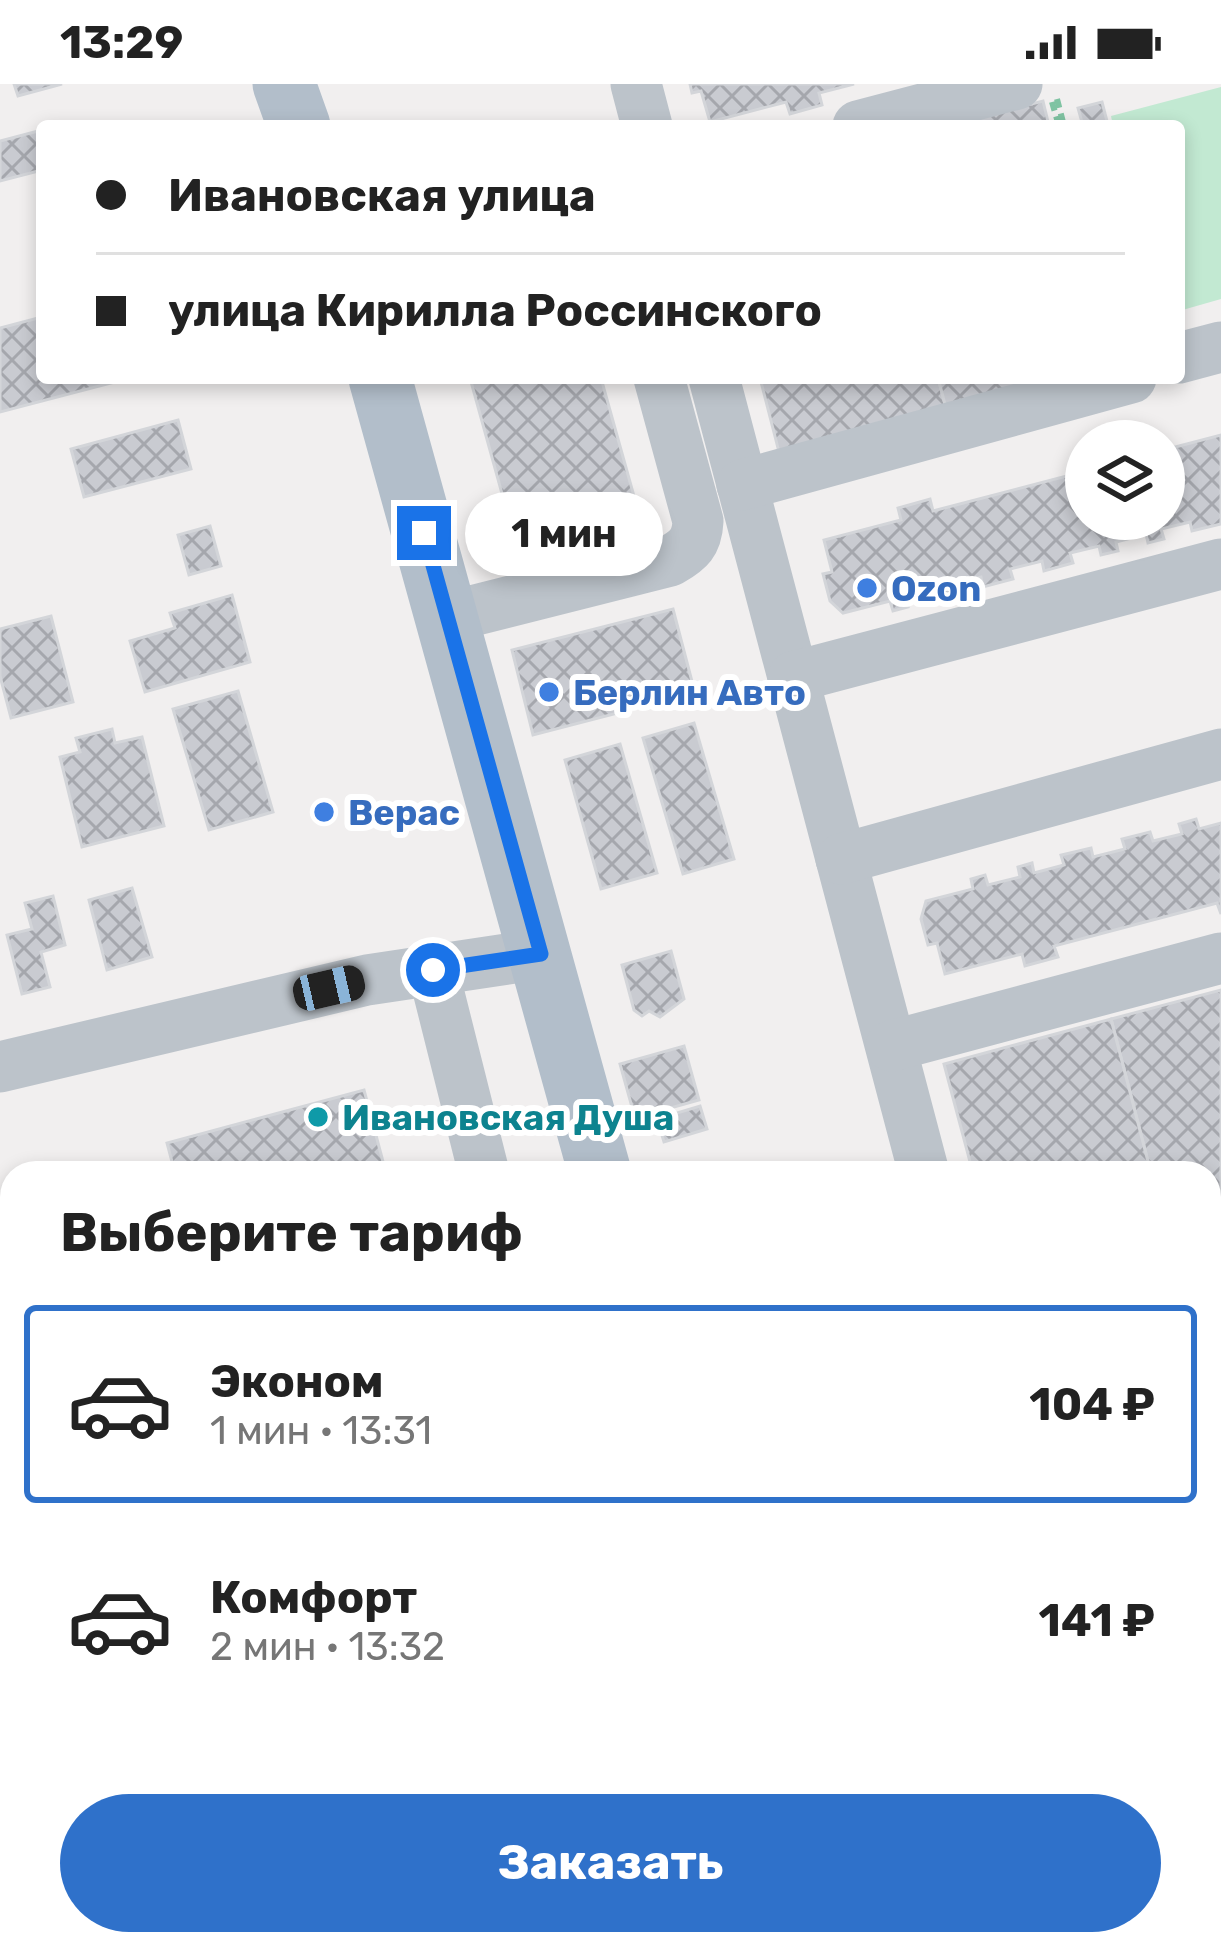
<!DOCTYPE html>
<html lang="ru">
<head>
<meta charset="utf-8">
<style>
  :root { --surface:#fff; --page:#f6f6f6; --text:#222; --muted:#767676; --line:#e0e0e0; --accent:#2f71ca }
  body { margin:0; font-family:Rubik,sans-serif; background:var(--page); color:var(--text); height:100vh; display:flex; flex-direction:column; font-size:45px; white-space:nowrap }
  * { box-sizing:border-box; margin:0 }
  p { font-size:39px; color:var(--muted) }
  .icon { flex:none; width:66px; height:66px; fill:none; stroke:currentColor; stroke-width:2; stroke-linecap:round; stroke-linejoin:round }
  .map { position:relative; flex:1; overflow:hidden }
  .side { position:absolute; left:0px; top:1077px; width:1221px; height:795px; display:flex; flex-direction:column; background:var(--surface); border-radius:36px 36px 0 0; box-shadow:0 6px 18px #0003 }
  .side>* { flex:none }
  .guide { position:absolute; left:36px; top:36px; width:1149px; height:264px; border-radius:12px; box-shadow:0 6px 18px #0003; display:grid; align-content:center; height:264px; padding:0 60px; background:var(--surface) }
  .buttons { position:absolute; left:1065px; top:336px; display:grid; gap:24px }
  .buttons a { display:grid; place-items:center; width:120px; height:120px; border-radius:50%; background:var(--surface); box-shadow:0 6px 18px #0003; font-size:60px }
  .end { position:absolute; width:54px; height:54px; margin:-27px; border:15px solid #1a73e8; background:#fff; box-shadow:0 0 0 6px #fff }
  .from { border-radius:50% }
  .bubble { position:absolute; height:84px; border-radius:42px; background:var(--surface); box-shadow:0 6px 18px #0003; font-size:39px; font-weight:700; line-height:84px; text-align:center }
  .car { position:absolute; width:36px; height:72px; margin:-36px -18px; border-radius:15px; box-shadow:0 0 9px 3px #0007; background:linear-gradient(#222 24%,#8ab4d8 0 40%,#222 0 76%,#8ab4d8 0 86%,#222 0) }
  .guide b { display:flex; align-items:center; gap:42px; height:114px; font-size:45px }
  .guide b+b { border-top:3px solid var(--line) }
  .guide i { width:30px; height:30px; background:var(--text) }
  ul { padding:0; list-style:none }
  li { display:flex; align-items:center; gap:36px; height:198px; margin:0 24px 18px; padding:0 36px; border:6px solid transparent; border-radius:12px }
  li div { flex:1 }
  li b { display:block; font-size:45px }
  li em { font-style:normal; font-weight:700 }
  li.selected { border-color:var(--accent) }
  li>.icon { width:108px; height:108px; stroke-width:1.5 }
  h2 { padding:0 60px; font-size:54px; line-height:144px }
  .action { display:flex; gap:24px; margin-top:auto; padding:24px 60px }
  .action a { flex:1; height:138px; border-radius:72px; background:var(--accent); color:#fff; font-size:48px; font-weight:700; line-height:138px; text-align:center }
  .status { display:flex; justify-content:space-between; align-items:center; height:84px; padding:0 60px; background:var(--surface); direction:ltr }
  .status svg { height:33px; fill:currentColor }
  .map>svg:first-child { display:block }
</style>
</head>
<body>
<div class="status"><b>13:29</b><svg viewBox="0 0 49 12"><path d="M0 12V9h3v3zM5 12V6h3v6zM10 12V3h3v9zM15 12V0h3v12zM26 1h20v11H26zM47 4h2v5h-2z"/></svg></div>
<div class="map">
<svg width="1221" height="1871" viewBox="0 0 1221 1871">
  <defs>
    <pattern id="building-cross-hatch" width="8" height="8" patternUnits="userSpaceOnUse" patternTransform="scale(3)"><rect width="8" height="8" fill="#c9cbd1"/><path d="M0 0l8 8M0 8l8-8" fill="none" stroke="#a5a7ad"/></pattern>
  </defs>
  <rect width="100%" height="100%" fill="#f1efef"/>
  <polygon fill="#c2e9d2" points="1221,3 1221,215 1179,227 1179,42 1113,42 1111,32"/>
  <g fill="url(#building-cross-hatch)" stroke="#d3d5d9" stroke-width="3">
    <polygon points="14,0 62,0 18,12"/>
    <polygon points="690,0 854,0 819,9 822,21 790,30 786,18 710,38 701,7 692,9"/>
    <polygon points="1043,17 1049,42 947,42"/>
    <polygon points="1102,18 1108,41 1083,42 1078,24"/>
    <polygon points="42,46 42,86 0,97 0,57"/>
    <polygon points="42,233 42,294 126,295 0,328 0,244"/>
    <polygon points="470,294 601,294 649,466 527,500"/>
    <polygon points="760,294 938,294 946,324 779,368"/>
    <polygon points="938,294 1061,294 946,324"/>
    <polygon points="178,336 191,385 84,413 71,365"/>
    <polygon points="1221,351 1221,440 1192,447 1190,438 1161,445 1164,455 1148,459 1146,450 1116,458 1118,467 1101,471 1099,462 1070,469 1073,479 1044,487 1042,477 1010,485 1013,495 983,503 981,493 951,500 954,510 940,514 937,504 905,513 908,523 893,527 890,517 843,529 830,517 823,490 832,488 824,456 901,436 898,424 930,415 933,427 1086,387 1086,435 1164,435 1164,366"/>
    <polygon points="210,442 221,482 189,491 178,451"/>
    <polygon points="232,511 250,578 145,608 130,557 175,544 170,529"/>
    <polygon points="673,525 695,609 533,651 512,566"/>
    <polygon points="51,532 73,618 11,634 0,592 0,545"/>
    <polygon points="238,607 273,728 209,746 173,625"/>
    <polygon points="694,639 734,775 683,790 643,654"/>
    <polygon points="112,645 115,659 142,653 164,742 82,763 60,673 80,668 76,654"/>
    <polygon points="620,660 657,789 601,805 565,676"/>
    <polygon points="1196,735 1199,745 1221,739 1221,830 1217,819 1054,862 1058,873 1025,882 1022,870 945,890 937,859 928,861 921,835 926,817 973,805 971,795 985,791 988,801 1020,793 1018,783 1032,779 1034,789 1064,781 1061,771 1091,764 1093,773 1125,765 1122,755 1150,748 1153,757 1182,750 1179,740"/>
    <polygon points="132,804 152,873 107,886 89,816"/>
    <polygon points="53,812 65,861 41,868 50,903 22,910 7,851 32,845 25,819"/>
    <polygon points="671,867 684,915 660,933 649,927 642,932 634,926 622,881"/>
    <polygon points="1221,906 1221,1183 1209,1186 1209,1089 1151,1089 1111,935"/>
    <polygon points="1111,935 1151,1089 973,1089 944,980"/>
    <polygon points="684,962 699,1016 635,1034 620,980"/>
    <polygon points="364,1006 386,1089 175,1089 167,1059"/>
    <polygon points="700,1022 707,1045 664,1058 657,1035"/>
    <polygon points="1221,1266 1221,1353 1219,1344 1209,1347 1209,1269"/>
    <polygon points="12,1416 12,1463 3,1465 0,1420"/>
    <polygon points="12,1606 12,1636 5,1638 0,1609"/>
    <polygon points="249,1860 295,1860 298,1871 209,1871"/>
    <polygon points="558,1860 561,1871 517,1871 556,1860"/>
  </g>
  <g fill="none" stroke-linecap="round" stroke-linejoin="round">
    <g stroke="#7fc3a2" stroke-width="6" stroke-dasharray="9 6" stroke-linecap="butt">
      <polyline points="1057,15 1064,42"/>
      <polyline points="1052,18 1059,42"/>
    </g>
    <g stroke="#bcc3ca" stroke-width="51">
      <polyline points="636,0 647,42"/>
      <polyline points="858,42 1017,0"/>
      <polyline points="1179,274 1221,263"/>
      <polyline points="714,294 924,1089"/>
      <polyline points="742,401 1131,294"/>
      <path d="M448,533L670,477C689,466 697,459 698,437L659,294"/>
      <polyline points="793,593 1221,480"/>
      <polyline points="841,775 1221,670"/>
      <polyline points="433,886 484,1089"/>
      <polyline points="891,962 1221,874"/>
      <polyline points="0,983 367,896 541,870"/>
      <polyline points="1209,1206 1221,1202"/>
      <polyline points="1209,1420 1221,1417"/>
      <polyline points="0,1835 10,1871"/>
    </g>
    <g stroke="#b2beca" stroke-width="63">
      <polyline points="284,0 299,42"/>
      <polyline points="380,294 600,1089"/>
      <polyline points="810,1860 813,1871"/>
    </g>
  </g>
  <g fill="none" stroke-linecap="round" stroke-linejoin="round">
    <polyline stroke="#1a73e8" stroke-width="15" points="424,449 541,870 433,886"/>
  </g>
  <g fill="#3f7fe0" stroke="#fff" stroke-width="4.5">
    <circle cx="867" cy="504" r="12"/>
    <circle cx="549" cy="608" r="12"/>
    <circle cx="324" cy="728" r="12"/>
  </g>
  <circle fill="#0f9aa8" stroke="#fff" stroke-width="4.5" cx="318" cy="1033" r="12"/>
  <g text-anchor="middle" stroke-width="12" stroke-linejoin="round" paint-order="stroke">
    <g font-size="36" font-weight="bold" fill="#366cbe" stroke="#fff" text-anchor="start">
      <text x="891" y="517">Ozon</text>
      <text x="573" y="621">Берлин Авто</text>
      <text x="348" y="741">Верас</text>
    </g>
    <g font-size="36" font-weight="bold" fill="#0d838f" stroke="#fff" text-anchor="start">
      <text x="342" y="1046">Ивановская Душа</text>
    </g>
  </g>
</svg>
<div class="buttons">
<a><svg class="icon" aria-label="layers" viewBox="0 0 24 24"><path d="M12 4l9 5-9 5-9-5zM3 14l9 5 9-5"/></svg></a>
</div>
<i class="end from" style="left:433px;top:886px"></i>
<i class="end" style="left:424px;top:449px"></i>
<div class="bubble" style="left:465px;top:408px;width:198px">1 мин</div>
<i class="car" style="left:329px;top:904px;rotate:77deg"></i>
<div class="guide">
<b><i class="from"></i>Ивановская улица</b>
<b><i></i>улица Кирилла Россинского</b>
</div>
<section class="side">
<h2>Выберите тариф</h2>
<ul>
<li class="selected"><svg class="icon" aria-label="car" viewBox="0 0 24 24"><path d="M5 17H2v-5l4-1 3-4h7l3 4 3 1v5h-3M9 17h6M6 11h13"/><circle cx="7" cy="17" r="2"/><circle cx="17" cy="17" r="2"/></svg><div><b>Эконом</b><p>1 мин · 13:31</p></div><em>104 ₽</em></li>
<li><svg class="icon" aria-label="car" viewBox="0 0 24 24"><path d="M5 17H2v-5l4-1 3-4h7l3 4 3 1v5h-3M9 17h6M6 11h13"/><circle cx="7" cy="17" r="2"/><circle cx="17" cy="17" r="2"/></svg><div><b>Комфорт</b><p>2 мин · 13:32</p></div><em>141 ₽</em></li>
</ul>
<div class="action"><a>Заказать</a></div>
</section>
</div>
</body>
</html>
